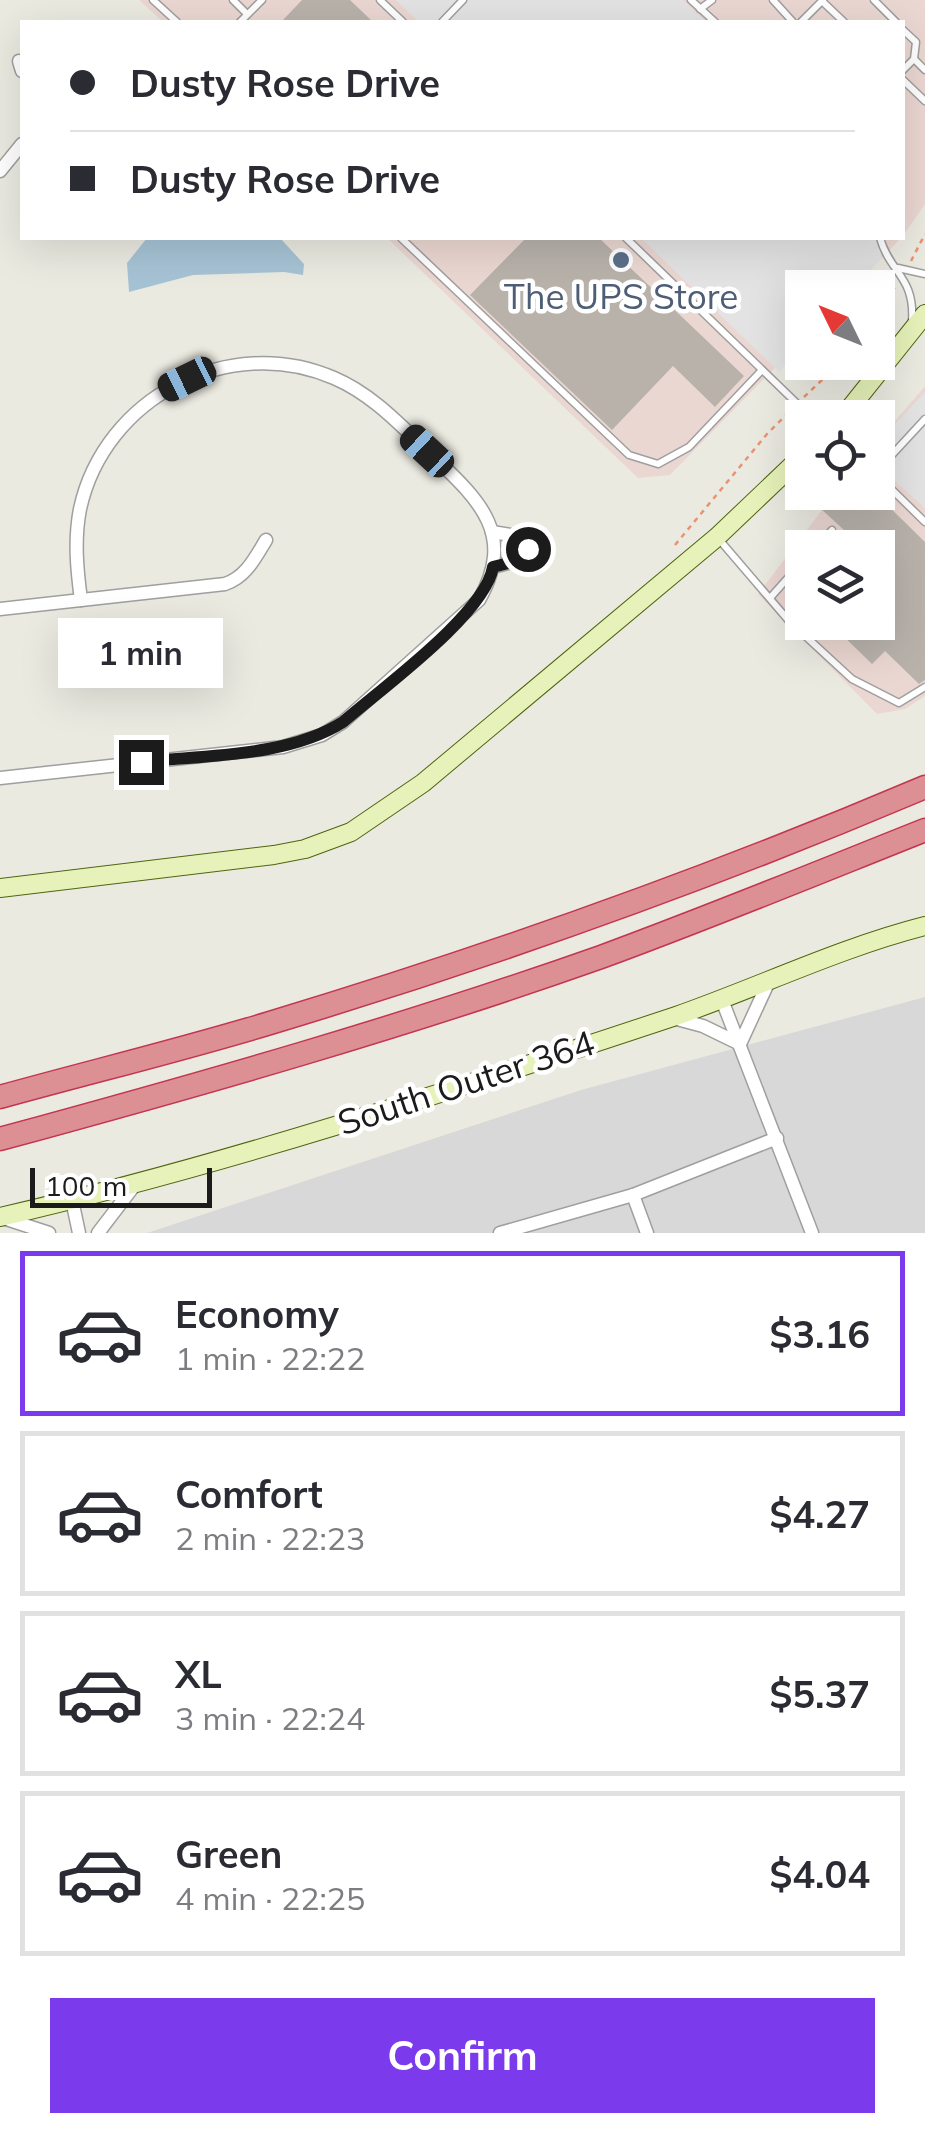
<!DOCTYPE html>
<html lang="en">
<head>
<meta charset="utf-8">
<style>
  :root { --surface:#fff; --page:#f2f2f3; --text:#2b2b33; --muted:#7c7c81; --line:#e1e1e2; --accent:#7c3aed }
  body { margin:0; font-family:Mulish,sans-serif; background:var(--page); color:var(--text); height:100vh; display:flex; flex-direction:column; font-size:38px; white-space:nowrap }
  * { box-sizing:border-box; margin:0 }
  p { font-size:32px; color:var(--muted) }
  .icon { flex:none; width:55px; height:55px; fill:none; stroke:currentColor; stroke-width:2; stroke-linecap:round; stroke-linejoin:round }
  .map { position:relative; height:1233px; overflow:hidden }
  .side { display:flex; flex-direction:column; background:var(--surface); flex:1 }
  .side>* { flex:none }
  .banner { position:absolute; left:20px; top:20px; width:885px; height:220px; border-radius:0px; box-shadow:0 10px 40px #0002; display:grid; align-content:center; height:220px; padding:0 50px; background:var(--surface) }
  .needle { width:65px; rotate:313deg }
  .controls { position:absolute; left:785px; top:270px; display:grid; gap:20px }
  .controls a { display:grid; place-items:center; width:110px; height:110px; border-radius:0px; background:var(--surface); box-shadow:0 10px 40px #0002; font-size:50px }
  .scale { position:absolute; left:30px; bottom:25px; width:182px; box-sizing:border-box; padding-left:10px; border:5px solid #1b1b1b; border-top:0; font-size:28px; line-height:35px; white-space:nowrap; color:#1b1b1b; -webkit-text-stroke:8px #fff; paint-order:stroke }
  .end { position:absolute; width:45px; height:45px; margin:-22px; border:12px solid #1b1b1b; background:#fff; box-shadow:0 0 0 5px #fff }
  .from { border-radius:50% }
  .bubble { position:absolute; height:70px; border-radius:0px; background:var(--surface); box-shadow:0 10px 40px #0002; font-size:32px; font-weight:700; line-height:70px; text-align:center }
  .car { position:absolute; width:30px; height:60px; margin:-30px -15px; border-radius:12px; box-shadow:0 0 8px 2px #0007; background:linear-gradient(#222 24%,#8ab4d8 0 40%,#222 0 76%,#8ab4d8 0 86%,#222 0) }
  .banner b { display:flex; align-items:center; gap:35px; height:95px; font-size:38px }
  .banner b+b { border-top:2px solid var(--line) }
  .banner i { width:25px; height:25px; background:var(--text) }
  ul { padding:18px 0 0; list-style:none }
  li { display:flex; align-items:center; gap:30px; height:165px; margin:0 20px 15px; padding:0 30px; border:5px solid var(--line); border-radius:0px }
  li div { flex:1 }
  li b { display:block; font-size:38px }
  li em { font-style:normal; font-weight:700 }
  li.selected { border-color:var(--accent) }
  li>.icon { width:90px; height:90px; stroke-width:1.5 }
  .primary-button { display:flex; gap:20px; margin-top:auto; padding:20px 50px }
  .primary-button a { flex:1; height:115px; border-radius:0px; background:var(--accent); color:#fff; font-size:40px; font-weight:700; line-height:115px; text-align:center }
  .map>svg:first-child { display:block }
</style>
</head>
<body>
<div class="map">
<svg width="925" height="1233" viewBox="0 0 925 1233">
  <rect width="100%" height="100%" fill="#ebeae1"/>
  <polygon fill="#d9d8d8" points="925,997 925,1233 147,1233 581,1090"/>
  <g fill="#ebd7d2" fill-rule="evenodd">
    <polygon points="139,0 925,0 925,204 903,236 902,22 163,22"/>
    <polygon points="387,238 901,238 854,287 802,288 802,340 670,475 638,478"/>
    <path d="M925,386V696L905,709L877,714L758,594L835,493L878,492V441ZM802,548H878V622H802Z"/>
  </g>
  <g fill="#e3e3e3">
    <polygon points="396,0 683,0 706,22 419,22"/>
    <polygon points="641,238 877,238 882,257 855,287 802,288 802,346 779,372"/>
    <polygon points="925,392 925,508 885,472 878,456 878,442"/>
  </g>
  <polygon fill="#a6c3d5" points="147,238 280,238 304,264 303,275 284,272 193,275 129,292 127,263"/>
  <g fill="#b8b2ab">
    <polygon points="302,0 350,0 373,22 286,22 283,20"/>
    <polygon points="526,238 599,238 744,376 715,407 673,366 612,430 470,295"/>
    <polygon points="833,492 868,492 874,498 877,495 925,542 925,680 919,684 885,651 872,664 829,622 878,622 878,548 827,548 844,530 819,507"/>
  </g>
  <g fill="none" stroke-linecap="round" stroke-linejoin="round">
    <g stroke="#9f9f9f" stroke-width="9">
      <g id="lane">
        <polyline points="153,0 177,22"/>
        <polyline points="233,0 247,14"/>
        <polyline points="380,0 403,22"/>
        <polyline points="691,0 715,22"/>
        <polyline points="773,0 793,22"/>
        <polyline points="874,0 896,22"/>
        <polyline points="822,1 844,22"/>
        <polyline points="700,9 712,0"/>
        <polyline points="240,22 262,0"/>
        <polyline points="442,22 463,0"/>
        <polyline points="801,22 823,0"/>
        <polyline points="902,29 916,42 914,59 902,71"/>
        <polyline points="914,59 925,70"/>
        <polyline points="902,79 925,101"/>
        <polyline points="401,238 629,455 658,464 689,447 762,370"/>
        <polyline points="626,238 812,418"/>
        <path d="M880,238C890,273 915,277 912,321"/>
        <polyline points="898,268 925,274"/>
        <polyline points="878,470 925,419"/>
        <polyline points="878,476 925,522"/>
        <polyline points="717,537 789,621 852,679 899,703 925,687"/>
        <polyline points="816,548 832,530"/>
        <polyline points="770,598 802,562"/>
      </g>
    </g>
    <g stroke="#9f9f9f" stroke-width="15">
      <g id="street">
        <polyline points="19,61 22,71"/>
        <polyline points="0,171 22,144"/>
        <polyline points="492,532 517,536 528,549 520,560 493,567"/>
        <path d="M0,609L225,584C246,577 255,558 266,540"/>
        <path d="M0,778L283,747L322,735L343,722L479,600C516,535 480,501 435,458C403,428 374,395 334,378C229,332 104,398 80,509C74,540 77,570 81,600"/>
        <polyline points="722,1000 812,1233"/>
        <polyline points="673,1018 703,1026 740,1044 769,981"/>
        <polyline points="633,1195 647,1233"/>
        <polyline points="72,1200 79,1233"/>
        <polyline points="0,1217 49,1233"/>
        <polyline points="98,1233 137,1182"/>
        <polyline points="500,1233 633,1195 777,1138"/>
      </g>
    </g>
    <g stroke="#4f650f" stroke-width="20">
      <g id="secondary">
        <polyline points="842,418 925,314"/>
        <polyline points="0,888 274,855 305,849 351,832 423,783 717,537 802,456"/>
        <path d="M0,1217C229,1164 453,1090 676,1016C759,987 839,948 925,926"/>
      </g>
    </g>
    <g stroke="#c33550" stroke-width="25">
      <g id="highway">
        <path d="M0,1097C90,1072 181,1050 270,1023C492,956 711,878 925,787"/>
        <path d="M0,1139C202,1084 403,1027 601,957C710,917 817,873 925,830"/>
      </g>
    </g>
    <g stroke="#eb9273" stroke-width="2.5" stroke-dasharray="5 5" stroke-linecap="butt">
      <polyline points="911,261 925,234"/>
      <polyline points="878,306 897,285"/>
      <polyline points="804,397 841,362"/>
      <polyline points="675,545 767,434 791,410"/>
    </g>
    <use href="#lane" stroke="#fff" stroke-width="6"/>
    <use href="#street" stroke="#fff" stroke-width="12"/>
    <use href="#secondary" stroke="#e6f2b9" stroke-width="18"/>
    <use href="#highway" stroke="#dc9093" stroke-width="22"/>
  </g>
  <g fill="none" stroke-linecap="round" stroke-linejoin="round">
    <path stroke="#1b1b1b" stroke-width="12" d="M141,762C206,755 288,757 343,722C382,688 485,614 493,567L520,560L528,549"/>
  </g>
  <circle fill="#5c6f8a" stroke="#fff" stroke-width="4" cx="621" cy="260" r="10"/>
  <g text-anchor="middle" stroke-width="9" stroke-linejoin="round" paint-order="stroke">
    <g font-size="35" fill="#4e5e75" stroke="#fff">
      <text x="621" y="309">The UPS Store</text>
    </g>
    <g font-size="35" fill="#1b1b1b" stroke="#fff">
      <text transform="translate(466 1083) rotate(-18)" y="12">South Outer 364</text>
    </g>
  </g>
</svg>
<div class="controls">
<a><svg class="needle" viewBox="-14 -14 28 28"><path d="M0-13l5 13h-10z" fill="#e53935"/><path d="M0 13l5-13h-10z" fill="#7c7c81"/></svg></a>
<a><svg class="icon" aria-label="locate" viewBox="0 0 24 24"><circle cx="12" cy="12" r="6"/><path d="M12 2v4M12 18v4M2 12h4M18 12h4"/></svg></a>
<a><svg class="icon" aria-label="layers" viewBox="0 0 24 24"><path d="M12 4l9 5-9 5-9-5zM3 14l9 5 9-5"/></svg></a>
</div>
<div class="scale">100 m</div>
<i class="end from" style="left:528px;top:549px"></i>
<i class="end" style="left:141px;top:762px"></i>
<div class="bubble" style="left:58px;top:618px;width:165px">1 min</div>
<i class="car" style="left:187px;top:379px;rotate:244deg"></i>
<i class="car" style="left:427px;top:451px;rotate:313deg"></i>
<div class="banner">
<b><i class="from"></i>Dusty Rose Drive</b>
<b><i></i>Dusty Rose Drive</b>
</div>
</div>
<section class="side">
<ul>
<li class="selected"><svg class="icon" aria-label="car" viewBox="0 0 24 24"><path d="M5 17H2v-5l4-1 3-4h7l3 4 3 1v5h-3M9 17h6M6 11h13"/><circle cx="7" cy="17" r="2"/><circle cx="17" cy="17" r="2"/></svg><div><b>Economy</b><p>1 min · 22:22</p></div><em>$3.16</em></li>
<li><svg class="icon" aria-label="car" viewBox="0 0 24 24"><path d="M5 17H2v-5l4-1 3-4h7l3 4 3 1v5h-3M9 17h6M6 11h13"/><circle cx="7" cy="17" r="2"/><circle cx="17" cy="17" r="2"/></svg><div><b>Comfort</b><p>2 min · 22:23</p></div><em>$4.27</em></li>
<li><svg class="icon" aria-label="car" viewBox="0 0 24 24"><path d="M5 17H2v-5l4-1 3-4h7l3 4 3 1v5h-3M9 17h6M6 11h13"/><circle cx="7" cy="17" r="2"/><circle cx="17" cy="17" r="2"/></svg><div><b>XL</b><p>3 min · 22:24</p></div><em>$5.37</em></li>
<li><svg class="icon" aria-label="car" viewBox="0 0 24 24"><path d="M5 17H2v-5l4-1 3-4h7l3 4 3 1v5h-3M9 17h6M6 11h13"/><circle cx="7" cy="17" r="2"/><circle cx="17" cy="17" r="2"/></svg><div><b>Green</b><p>4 min · 22:25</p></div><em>$4.04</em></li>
</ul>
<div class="primary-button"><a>Confirm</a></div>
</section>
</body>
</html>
